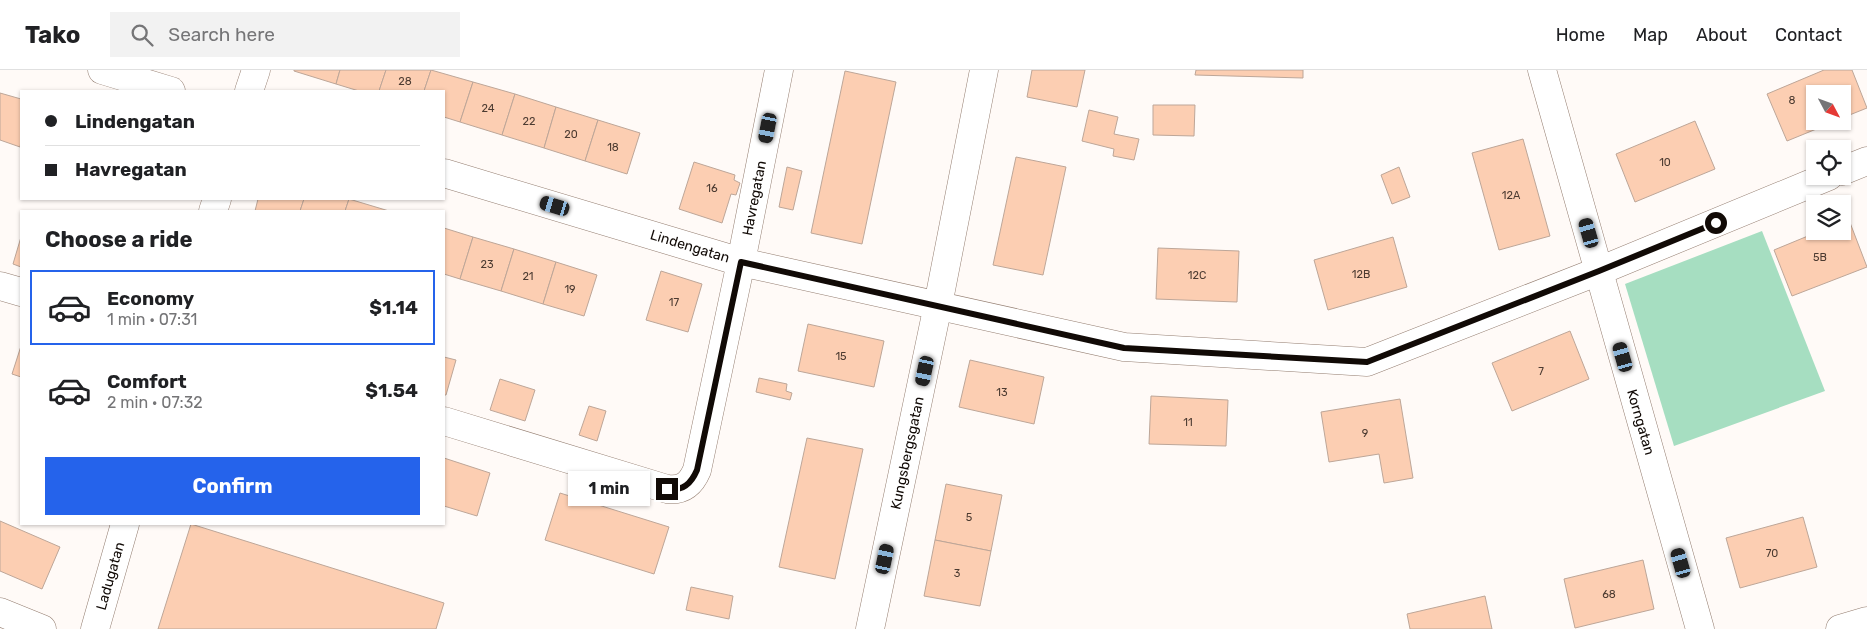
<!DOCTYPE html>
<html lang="en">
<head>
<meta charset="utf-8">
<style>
  :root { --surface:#fff; --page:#f2f2f2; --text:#202124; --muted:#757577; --line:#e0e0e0; --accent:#2563eb }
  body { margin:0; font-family:Rubik,sans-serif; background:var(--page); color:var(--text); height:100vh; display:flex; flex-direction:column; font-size:19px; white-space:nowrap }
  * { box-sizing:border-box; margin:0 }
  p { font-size:16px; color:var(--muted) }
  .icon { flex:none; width:28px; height:28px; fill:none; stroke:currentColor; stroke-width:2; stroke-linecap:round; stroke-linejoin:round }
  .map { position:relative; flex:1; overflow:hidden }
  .drawer { position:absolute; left:20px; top:140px; width:425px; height:315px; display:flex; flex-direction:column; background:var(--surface); border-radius:0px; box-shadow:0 1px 4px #0004 }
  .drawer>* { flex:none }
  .guide { position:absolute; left:20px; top:20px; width:425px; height:110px; border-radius:0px; box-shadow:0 1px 4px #0004; display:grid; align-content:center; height:110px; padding:0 25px; background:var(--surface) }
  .needle { width:32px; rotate:131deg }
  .tools { position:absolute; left:1806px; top:15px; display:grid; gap:10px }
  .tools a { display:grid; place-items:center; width:45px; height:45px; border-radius:0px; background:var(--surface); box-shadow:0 1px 4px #0004; font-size:25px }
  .end { position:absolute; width:22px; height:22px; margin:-11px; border:6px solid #110a06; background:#fff; box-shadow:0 0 0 2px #fff }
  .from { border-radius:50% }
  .bubble { position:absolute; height:35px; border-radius:0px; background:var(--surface); box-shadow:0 1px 4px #0004; font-size:16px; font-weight:700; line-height:35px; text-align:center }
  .car { position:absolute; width:15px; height:30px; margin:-15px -8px; border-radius:6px; box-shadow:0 0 4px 1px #0007; background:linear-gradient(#222 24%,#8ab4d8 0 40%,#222 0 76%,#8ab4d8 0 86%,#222 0) }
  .guide b { display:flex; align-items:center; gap:18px; height:48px; font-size:19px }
  .guide b+b { border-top:1px solid var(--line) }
  .guide i { width:12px; height:12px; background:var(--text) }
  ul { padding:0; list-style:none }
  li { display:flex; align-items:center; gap:15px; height:75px; margin:0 10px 8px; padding:0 15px; border:2px solid transparent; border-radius:0px }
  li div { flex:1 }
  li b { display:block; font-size:19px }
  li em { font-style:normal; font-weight:700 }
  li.on { border-color:var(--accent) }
  li>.icon { width:45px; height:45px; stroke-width:1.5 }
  h2 { padding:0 25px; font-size:22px; line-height:60px }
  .cta { display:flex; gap:10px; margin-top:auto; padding:10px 25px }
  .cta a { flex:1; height:58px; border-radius:0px; background:var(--accent); color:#fff; font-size:20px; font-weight:700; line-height:58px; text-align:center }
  header { display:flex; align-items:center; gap:30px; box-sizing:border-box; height:70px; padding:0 25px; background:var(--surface); border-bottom:1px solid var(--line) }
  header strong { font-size:24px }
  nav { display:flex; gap:28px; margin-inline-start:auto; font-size:18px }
  .search { width:350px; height:45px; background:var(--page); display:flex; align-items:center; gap:12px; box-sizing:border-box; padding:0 18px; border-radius:0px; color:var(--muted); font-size:19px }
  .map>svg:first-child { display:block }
</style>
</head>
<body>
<header>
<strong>Tako</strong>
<div class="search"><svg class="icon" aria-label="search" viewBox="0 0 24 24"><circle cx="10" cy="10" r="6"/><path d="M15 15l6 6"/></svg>Search here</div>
<nav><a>Home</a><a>Map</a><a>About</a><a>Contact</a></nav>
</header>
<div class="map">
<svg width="1867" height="559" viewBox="0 0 1867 559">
  <rect width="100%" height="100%" fill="#fffaf7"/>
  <polygon fill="#a6dec1" points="1762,161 1825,321 1674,376 1625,214"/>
  <g fill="#fcceb2" stroke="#bda698">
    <polygon points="294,0 340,0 336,14 294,1"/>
    <polygon points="340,0 386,0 379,21 359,21 336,14"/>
    <polygon points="386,0 431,0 424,21 379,21"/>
    <polygon points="431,0 473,12 460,52 444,47 444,21 424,21"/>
    <polygon points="1032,0 1085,0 1077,37 1027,27"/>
    <polygon points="1196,0 1303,0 1303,8 1195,5"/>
    <polygon points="1824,0 1852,0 1867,38 1842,48 1842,24 1815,24 1815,51 1836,51 1787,71 1767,24"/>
    <polygon points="845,1 896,12 862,174 811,163"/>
    <polygon points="473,12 515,24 502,65 460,52"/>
    <polygon points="0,23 21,29 21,71 20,77 0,70"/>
    <polygon points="515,24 556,37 544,78 502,65"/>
    <polygon points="1153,35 1195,35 1194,66 1153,65"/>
    <polygon points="556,37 598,50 585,91 544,78"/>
    <polygon points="1089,40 1118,47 1114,64 1139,69 1134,90 1113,86 1114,79 1082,71"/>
    <polygon points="598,50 640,63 627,104 585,91"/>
    <polygon points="1695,51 1715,99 1635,132 1616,84"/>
    <polygon points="1523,69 1550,166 1499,180 1472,83"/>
    <polygon points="1016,87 1066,97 1043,205 993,195"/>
    <polygon points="694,92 735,105 734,110 740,113 736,125 731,124 722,153 679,139"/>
    <polygon points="787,97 802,101 793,140 779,137"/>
    <polygon points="1399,97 1410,127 1392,134 1381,105"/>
    <polygon points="258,129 304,129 300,141 255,141"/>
    <polygon points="304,129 349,129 345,141 300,141"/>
    <polygon points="349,129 389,141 345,141"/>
    <polygon points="1849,150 1867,197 1792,226 1774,180 1820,161 1842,161 1842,152"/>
    <polygon points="444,158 473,167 460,209 444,204"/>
    <polygon points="21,167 21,197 13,194"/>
    <polygon points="473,167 514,179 501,221 460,209"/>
    <polygon points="1393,167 1407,217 1328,240 1314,190"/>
    <polygon points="1158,178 1239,181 1237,232 1156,229"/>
    <polygon points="514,179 556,192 543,234 501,221"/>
    <polygon points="556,192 597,205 584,246 543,234"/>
    <polygon points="661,201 702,214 688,262 646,250"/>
    <polygon points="808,254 884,271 874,317 798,301"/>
    <polygon points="1570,261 1589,309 1512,341 1492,293"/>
    <polygon points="21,276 21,307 12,304"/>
    <polygon points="444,287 456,290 446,325 444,325"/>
    <polygon points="970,290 1044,307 1034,354 959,337"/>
    <polygon points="759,308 787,314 786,321 792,323 790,330 756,322"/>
    <polygon points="500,309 535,320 525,351 490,340"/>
    <polygon points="1151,326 1228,330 1226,376 1149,374"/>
    <polygon points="1400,329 1413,408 1384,413 1379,384 1329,392 1321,342"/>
    <polygon points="589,336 606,341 597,371 579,365"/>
    <polygon points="807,368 863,379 835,509 779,497"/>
    <polygon points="444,388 490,403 477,446 444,436"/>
    <polygon points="946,414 1002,425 991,481 935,470"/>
    <polygon points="560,423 669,457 654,504 545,470"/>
    <polygon points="1803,447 1817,497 1740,518 1726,468"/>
    <polygon points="0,451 60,477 42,519 0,501"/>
    <polygon points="191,454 444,533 436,559 158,559"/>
    <polygon points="935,470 991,481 980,536 924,526"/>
    <polygon points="1643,490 1654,539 1575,558 1564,509"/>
    <polygon points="691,517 733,526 729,549 686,540"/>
    <polygon points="1485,526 1492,559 1410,559 1407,544"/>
  </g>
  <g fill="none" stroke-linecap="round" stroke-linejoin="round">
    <g stroke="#947e71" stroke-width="29">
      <g id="street">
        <polyline points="102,0 171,21"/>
        <polyline points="1542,0 1700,559"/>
        <polyline points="249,21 256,0"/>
        <polyline points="1842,101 1867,91"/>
        <polyline points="444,103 741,192 1124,277 1367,292 1599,201 1829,106"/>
        <polyline points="213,141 217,129"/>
        <polyline points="0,216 21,222"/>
        <path d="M444,351L667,419C683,421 691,414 697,400L741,192L779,0"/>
        <polyline points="95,559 125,454"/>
        <polyline points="870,559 938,235 984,0"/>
      </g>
    </g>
    <g stroke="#947e71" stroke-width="29">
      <g id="secondary">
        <polyline points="0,542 42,559"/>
        <polyline points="1840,559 1867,551"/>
      </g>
    </g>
    <use href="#street" stroke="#fff" stroke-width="28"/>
    <use href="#secondary" stroke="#fff" stroke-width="28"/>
  </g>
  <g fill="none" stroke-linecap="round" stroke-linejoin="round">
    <path stroke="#110a06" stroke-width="6" d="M667,419C683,421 691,414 697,400L741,192L1124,278L1367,292L1599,201L1716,153"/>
  </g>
  <g text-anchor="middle" stroke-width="4" stroke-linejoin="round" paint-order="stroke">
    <g font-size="11" fill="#4c3b31">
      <text x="405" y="15">28</text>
      <text x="1792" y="34">8</text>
      <text x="488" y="42">24</text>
      <text x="529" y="55">22</text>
      <text x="571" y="68">20</text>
      <text x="613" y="81">18</text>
      <text x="1665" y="96">10</text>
      <text x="712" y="122">16</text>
      <text x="1511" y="129">12A</text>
      <text x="1820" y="191">5B</text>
      <text x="487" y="198">23</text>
      <text x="1361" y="208">12B</text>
      <text x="1197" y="209">12C</text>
      <text x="528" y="210">21</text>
      <text x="570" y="223">19</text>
      <text x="674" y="236">17</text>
      <text x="841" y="290">15</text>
      <text x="1541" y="305">7</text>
      <text x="1002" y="326">13</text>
      <text x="1188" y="356">11</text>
      <text x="1365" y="367">9</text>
      <text x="969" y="451">5</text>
      <text x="1772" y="487">70</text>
      <text x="957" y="507">3</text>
      <text x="1609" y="528">68</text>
    </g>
    <g font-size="14" fill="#110a06" stroke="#fff">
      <text transform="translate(754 128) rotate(-79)" y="5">Havregatan</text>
      <text transform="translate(690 176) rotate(17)" y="5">Lindengatan</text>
      <text transform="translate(1641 352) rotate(74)" y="5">Korngatan</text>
      <text transform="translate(907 383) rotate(-78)" y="5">Kungsbergsgatan</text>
      <text transform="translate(110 506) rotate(-74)" y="5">Ladugatan</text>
    </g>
  </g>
</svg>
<div class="tools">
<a><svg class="needle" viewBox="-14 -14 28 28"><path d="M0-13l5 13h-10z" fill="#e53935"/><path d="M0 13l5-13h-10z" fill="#757577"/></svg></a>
<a><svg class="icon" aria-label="locate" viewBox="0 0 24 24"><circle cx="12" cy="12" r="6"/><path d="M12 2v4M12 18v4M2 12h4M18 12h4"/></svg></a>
<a><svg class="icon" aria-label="layers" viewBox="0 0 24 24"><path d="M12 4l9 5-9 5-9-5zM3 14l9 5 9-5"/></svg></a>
</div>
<i class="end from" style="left:1716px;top:153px"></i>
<i class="end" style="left:667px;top:419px"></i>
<div class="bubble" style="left:568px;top:401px;width:82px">1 min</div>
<i class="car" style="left:768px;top:58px;rotate:191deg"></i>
<i class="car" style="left:555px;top:136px;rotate:287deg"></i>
<i class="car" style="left:1589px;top:163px;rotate:344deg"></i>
<i class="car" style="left:1623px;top:287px;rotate:344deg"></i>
<i class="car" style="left:925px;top:301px;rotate:192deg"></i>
<i class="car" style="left:885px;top:489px;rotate:12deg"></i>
<i class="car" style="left:1681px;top:493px;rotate:344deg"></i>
<div class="guide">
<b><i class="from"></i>Lindengatan</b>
<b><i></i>Havregatan</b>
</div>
<section class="drawer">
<h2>Choose a ride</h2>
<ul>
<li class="on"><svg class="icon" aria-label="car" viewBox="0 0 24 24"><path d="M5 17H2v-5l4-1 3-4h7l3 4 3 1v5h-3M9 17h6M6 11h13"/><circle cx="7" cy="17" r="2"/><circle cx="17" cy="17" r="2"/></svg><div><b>Economy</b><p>1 min · 07:31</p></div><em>$1.14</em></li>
<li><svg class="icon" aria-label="car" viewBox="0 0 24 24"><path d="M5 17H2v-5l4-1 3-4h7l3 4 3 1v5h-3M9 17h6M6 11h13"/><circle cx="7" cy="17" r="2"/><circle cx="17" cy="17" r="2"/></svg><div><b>Comfort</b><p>2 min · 07:32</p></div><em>$1.54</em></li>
</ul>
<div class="cta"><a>Confirm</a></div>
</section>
</div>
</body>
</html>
